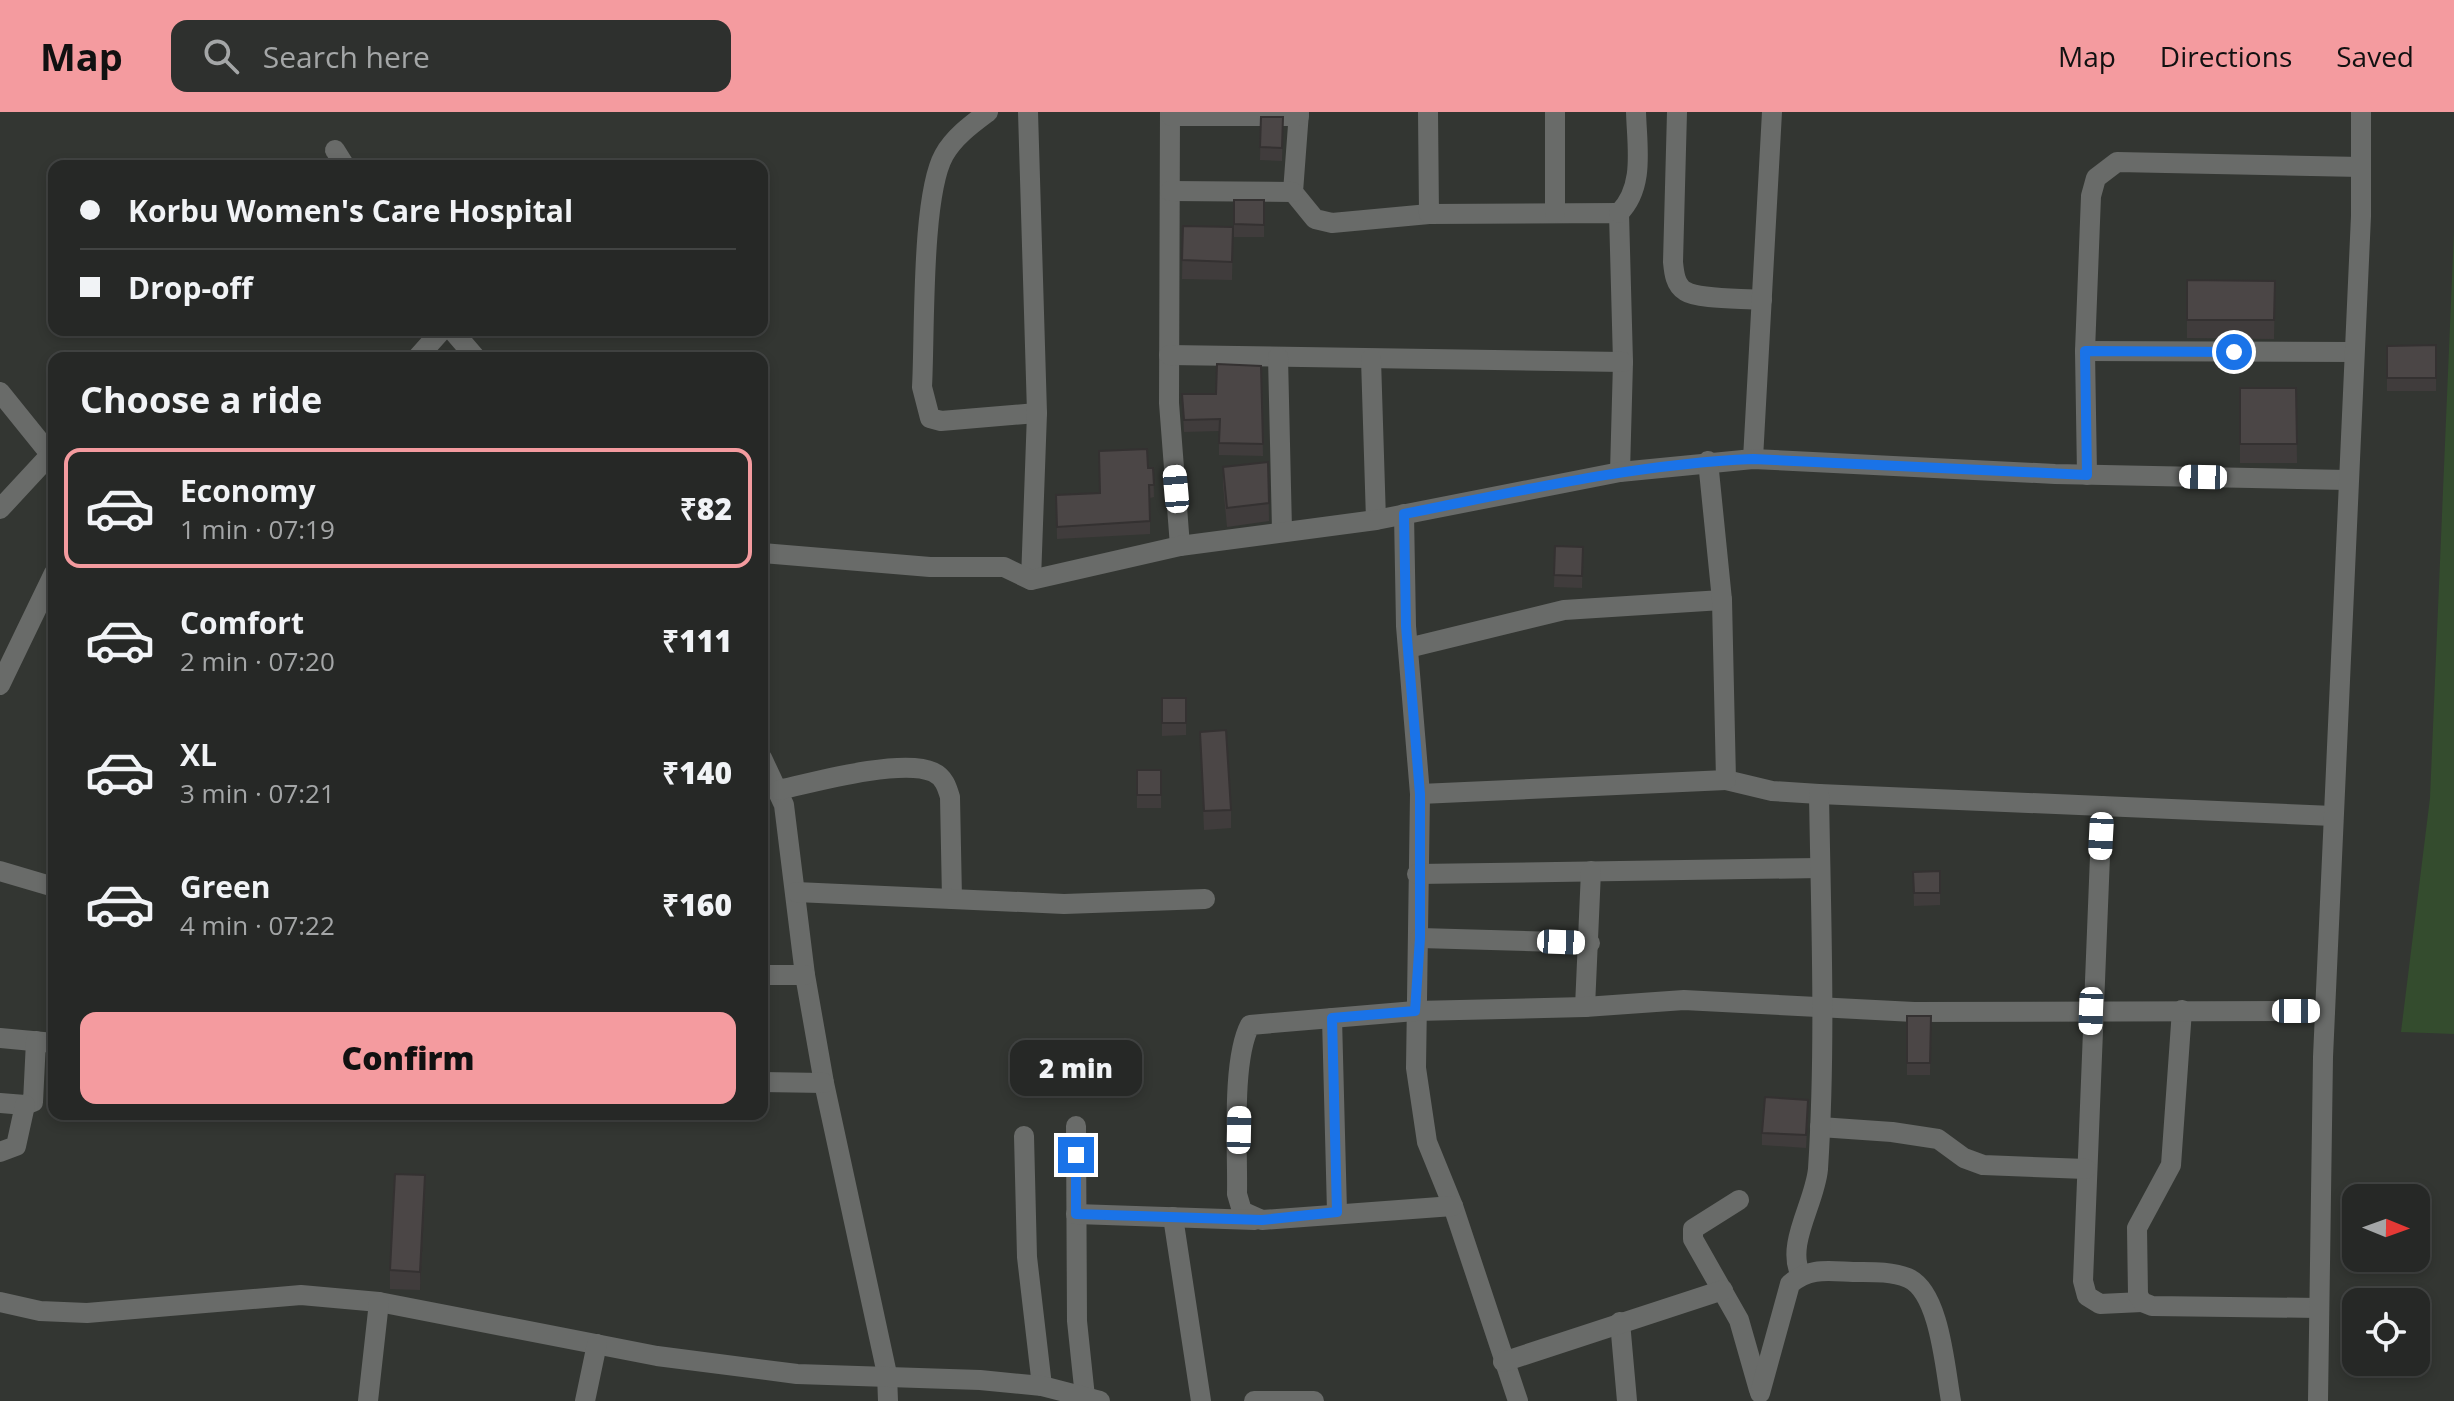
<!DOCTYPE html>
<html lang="en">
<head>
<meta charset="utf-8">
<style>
  :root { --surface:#262826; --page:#2e302e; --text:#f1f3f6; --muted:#a4a6a7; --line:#424443; --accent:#f49b9f }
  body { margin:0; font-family:"Open Sans",sans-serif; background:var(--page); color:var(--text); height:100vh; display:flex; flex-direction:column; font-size:30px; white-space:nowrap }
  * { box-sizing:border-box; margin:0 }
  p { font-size:26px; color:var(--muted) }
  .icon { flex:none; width:44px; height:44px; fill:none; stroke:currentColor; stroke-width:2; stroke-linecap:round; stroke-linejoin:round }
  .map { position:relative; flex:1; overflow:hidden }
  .details { position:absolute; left:48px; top:240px; width:720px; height:768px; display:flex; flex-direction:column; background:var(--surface); border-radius:16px; box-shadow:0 4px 12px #0003,0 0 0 2px var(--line) }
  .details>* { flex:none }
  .guide { position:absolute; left:48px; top:48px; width:720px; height:176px; border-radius:16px; box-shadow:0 4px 12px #0003,0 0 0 2px var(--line); display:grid; align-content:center; height:176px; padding:0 32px; background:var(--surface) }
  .needle { width:52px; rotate:91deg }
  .buttons { position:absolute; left:2342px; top:1072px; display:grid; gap:16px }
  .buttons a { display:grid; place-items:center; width:88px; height:88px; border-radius:16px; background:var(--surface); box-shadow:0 4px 12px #0003,0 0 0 2px var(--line); font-size:40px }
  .end { position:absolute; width:36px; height:36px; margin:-18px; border:10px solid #1a73e8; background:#fff; box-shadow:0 0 0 4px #fff }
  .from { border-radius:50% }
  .bubble { position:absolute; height:56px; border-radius:16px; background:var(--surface); box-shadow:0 4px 12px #0003,0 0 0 2px var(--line); font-size:26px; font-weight:800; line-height:56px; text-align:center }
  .car { position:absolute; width:24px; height:48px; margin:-24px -12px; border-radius:10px; box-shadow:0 0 6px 2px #0007; background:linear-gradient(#fff 24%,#345 0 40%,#fff 0 76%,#345 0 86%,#fff 0) }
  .guide b { display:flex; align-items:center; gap:28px; height:76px; font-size:30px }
  .guide b+b { border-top:2px solid var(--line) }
  .guide i { width:20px; height:20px; background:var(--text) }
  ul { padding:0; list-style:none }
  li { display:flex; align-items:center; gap:24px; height:120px; margin:0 16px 12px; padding:0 16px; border:4px solid transparent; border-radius:16px }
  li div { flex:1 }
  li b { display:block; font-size:30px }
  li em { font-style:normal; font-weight:800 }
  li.on { border-color:var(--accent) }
  li>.icon { width:72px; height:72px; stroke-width:1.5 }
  h2 { padding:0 32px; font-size:36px; line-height:96px }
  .cta { display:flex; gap:16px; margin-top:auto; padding:16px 32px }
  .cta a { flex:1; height:92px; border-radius:16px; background:var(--accent); color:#111; font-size:32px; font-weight:800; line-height:92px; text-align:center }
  header { display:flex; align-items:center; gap:48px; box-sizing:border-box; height:112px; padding:0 40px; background:var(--accent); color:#111 }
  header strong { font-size:38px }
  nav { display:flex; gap:44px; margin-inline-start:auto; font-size:28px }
  .search { width:560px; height:72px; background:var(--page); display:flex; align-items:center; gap:20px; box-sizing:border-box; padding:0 28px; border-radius:16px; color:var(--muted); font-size:30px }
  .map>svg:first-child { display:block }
</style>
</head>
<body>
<header>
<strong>Map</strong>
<div class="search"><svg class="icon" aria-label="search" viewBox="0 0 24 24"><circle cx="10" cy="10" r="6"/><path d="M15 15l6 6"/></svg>Search here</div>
<nav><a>Map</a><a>Directions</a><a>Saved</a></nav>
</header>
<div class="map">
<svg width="2454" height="1289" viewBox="0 0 2454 1289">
  <rect width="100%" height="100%" fill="#333632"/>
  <polygon fill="#344c2e" points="2454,119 2454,922 2401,920 2430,686"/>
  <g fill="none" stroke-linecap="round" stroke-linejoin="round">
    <g stroke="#696b69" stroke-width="20">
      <path d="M988,0C972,12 954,25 944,43C921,84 925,222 922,275L930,306L941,309L1037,301"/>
      <polyline points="1028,0 1037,301 1031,468"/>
      <polyline points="1170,0 1169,291 1180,434"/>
      <polyline points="1299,0 1293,80 1315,107 1332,111 1429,102"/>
      <polyline points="1428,0 1429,102 1619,101 1623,250 1620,360"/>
      <polyline points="1555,0 1555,101"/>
      <path d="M1677,0L1673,150C1674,160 1675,173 1685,179C1699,188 1743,186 1762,188"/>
      <polyline points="1171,4 1299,4"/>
      <polyline points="335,38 345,54"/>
      <polyline points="1170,79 1293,80"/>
      <path d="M1619,101C1645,75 1637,35 1636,0"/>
      <polyline points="452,218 476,246"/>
      <polyline points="2085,239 2354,240"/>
      <polyline points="1169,243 1623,250"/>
      <polyline points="1278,245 1282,418"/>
      <polyline points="417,246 442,218"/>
      <polyline points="1371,247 1376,408"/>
      <polyline points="0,280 54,347"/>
      <polyline points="1753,347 1772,0"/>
      <polyline points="2087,363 2085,239 2091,84 2096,66 2117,50 2361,55"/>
      <polyline points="0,397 50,343"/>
      <polyline points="1404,402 1406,514 1420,682 1416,956 1427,1030 1453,1094 1518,1289"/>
      <polyline points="762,441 930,455 1004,455 1031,468 1180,434 1376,408 1620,360 1753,347 2055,362 2347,368"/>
      <polyline points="1408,536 1564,498 1722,488"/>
      <polyline points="0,573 54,461"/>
      <polyline points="762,646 784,693 805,863 824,971 887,1262 888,1289"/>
      <polyline points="1726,668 1772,679 1819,682 2333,704"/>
      <path d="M779,678C814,670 902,646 933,660C944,665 947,675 950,685L952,787"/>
      <polyline points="1420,682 1726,668 1722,488 1708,349"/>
      <polyline points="2102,694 2083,1169 2087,1184 2100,1192 2142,1190"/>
      <polyline points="0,759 54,775"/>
      <polyline points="1417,762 1820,756"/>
      <polyline points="796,780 1064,792 1205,787"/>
      <polyline points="1420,826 1590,831"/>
      <polyline points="762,863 805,863"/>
      <polyline points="1585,895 1591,759"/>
      <polyline points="2182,898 2171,1053 2137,1116 2138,1183 2142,1190 2152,1194 2319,1196"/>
      <polyline points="1332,906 1337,1100"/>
      <polyline points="0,926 54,931"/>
      <polyline points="762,970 824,971"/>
      <polyline points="0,991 25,993 33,990 36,929"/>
      <polyline points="1076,1014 1077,1209 1085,1285"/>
      <polyline points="1820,1015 1892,1020 1938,1027 1964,1046 1983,1053 2086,1057"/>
      <polyline points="1024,1024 1027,1145 1042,1274"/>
      <polyline points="0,1040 16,1034 25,993"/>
      <polyline points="1739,1088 1693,1117 1693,1127 1739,1208 1759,1278"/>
      <path d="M1453,1094L1262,1108L1242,1099L1237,1082C1238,1039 1231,949 1250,913L1415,899L1585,895L1684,888L1914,900L2325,899"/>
      <polyline points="1076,1102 1255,1108"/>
      <polyline points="1173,1105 1201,1289"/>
      <path d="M1801,1163C1785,1133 1815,1091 1818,1057C1826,932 1821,807 1819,682"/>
      <polyline points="0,1190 40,1199 87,1201 301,1183 379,1190 657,1244 797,1262 980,1268 1042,1274 1100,1289"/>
      <polyline points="1620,1210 1627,1289"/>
      <polyline points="1503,1250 1723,1178"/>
      <path d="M1760,1281L1790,1172C1809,1155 1829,1159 1853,1160C1871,1160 1891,1159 1908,1166C1940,1180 1945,1257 1951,1289"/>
      <polyline points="368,1289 379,1190"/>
      <polyline points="585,1289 597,1232"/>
      <polyline points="1254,1289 1314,1289"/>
      <polyline points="2318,1289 2323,945 2361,104 2361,0"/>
    </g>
  </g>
  <g fill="#403c3c">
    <polygon points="1261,5 1283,5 1282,49 1260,48"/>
    <rect x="1234" y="88" width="30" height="37"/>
    <polygon points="1183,114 1233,115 1232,168 1182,167"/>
    <polygon points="2187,168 2275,169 2274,227 2187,226"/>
    <polygon points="2436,233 2436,279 2387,279 2387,234"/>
    <polygon points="1261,254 1263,344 1219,343 1219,319 1184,320 1182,282 1216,282"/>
    <polygon points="2240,276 2296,276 2297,351 2240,351"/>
    <polygon points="1268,350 1269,409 1227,415 1223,373 1223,355"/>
    <polygon points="1148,356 1153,356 1154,385 1150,386 1150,422 1057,427 1056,383 1100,381"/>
    <polygon points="1555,434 1583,435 1582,476 1554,475"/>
    <polygon points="1162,586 1186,586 1186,623 1162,624"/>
    <polygon points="1200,620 1231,698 1231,716 1204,718"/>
    <rect x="1137" y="658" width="24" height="38"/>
    <polygon points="1940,759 1940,793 1914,794 1913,760"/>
    <polygon points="1907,904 1931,904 1930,963 1907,963"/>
    <polygon points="1808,1000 1806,1036 1762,1033 1762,1021"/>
    <polygon points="425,1082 420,1178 390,1177 390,1158"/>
  </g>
  <polygon fill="#343131" points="425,1063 425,1082 420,1178 420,1160"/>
  <g fill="#4b4646" stroke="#343131" stroke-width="2">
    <polygon points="1261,5 1283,5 1282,36 1260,35"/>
    <polygon points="1234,88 1264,88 1264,113 1234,112"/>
    <polygon points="1183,114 1233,115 1232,150 1182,148"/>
    <polygon points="2187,168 2275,169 2274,208 2187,208"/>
    <polygon points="2436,233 2436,266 2387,266 2387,234"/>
    <polygon points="1217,252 1261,254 1263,332 1219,331 1220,307 1184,308 1182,282 1216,282"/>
    <polygon points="2240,276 2296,276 2297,332 2240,332"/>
    <polygon points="1147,337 1148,356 1153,356 1154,373 1149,373 1150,409 1057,415 1056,383 1100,381 1099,339"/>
    <polygon points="1268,350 1269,391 1227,396 1223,355"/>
    <polygon points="1555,434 1583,435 1582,464 1554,463"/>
    <rect x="1162" y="586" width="24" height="25"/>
    <polygon points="1226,618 1231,698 1204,699 1200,620"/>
    <rect x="1137" y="658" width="24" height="25"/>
    <polygon points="1940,759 1940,781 1914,781 1913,760"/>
    <polygon points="1907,904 1931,904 1930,951 1907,951"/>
    <polygon points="1765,985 1808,988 1806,1023 1762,1021"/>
    <polygon points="395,1062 425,1063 420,1160 390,1158"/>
  </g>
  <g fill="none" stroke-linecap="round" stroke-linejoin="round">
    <path stroke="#1a73e8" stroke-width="10" d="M1076,1043V1102L1262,1108L1337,1100L1332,906L1415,899L1420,826V682L1406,514L1404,402C1520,379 1635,352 1753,347L2087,363L2085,239L2234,240"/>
  </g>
</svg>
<div class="buttons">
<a><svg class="needle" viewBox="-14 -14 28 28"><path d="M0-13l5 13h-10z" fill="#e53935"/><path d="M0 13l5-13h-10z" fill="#a4a6a7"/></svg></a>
<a><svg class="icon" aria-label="locate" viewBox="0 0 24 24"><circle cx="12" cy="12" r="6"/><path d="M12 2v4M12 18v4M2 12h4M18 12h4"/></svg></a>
</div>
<i class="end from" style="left:2234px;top:240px"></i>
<i class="end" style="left:1076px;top:1043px"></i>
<div class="bubble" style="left:1010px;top:928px;width:132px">2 min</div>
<i class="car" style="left:2203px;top:365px;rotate:271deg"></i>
<i class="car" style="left:1176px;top:377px;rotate:355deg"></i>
<i class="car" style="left:2101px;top:724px;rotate:183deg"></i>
<i class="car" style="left:1561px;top:830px;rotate:92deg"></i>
<i class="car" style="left:2091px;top:899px;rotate:182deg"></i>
<i class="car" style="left:2296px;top:899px;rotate:90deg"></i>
<i class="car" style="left:1239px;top:1018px;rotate:1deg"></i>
<div class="guide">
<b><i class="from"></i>Korbu Women's Care Hospital</b>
<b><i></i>Drop-off</b>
</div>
<section class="details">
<h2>Choose a ride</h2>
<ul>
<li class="on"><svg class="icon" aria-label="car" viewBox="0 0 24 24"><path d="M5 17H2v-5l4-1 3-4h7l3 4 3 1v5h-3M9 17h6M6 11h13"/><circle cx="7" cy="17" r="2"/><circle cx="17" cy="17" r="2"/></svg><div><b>Economy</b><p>1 min · 07:19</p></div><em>₹82</em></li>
<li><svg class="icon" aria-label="car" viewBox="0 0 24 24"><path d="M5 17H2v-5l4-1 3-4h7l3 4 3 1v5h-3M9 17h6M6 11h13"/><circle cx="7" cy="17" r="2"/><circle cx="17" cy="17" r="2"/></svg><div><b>Comfort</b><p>2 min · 07:20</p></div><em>₹111</em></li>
<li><svg class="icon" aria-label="car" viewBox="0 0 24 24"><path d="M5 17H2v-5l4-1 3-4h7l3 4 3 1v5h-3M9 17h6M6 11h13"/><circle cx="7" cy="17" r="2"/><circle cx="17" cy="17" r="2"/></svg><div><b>XL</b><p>3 min · 07:21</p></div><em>₹140</em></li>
<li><svg class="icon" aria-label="car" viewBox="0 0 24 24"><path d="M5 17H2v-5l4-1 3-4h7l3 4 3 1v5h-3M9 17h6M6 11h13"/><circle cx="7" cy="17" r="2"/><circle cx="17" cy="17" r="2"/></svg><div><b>Green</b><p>4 min · 07:22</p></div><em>₹160</em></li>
</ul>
<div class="cta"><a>Confirm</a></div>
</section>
</div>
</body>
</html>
